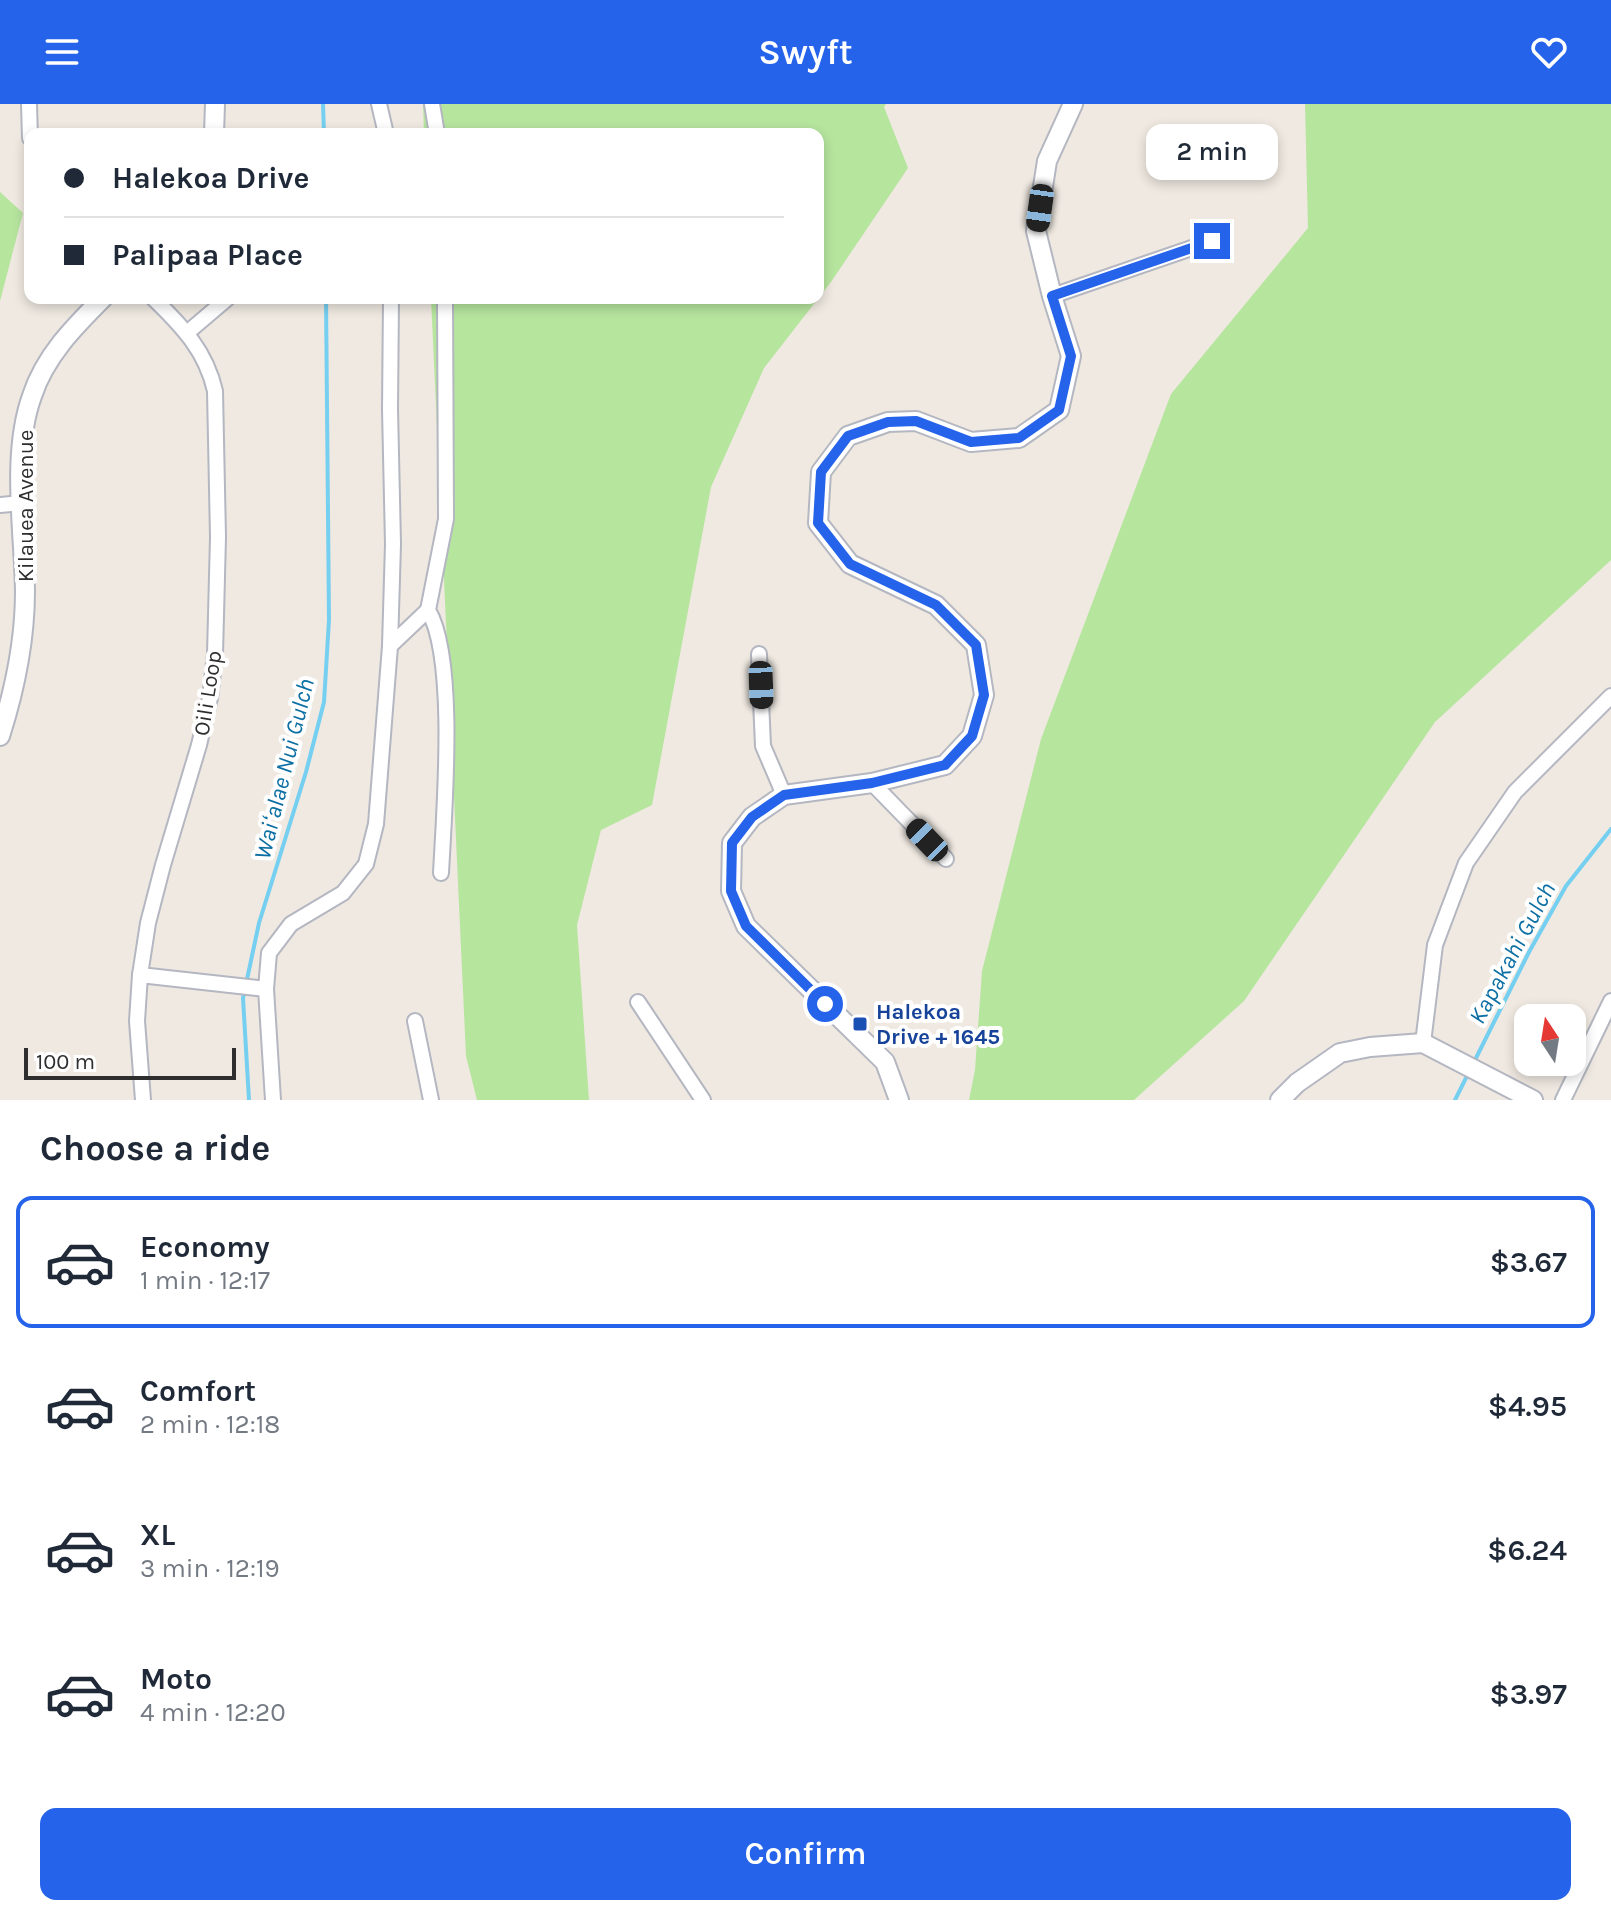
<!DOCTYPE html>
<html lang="en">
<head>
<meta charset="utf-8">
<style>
  :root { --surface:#fff; --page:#f2f2f3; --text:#1f2937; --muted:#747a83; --line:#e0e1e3; --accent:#2563eb }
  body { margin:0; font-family:Karla,sans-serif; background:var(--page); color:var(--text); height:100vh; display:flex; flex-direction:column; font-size:30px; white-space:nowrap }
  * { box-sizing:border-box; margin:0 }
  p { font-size:26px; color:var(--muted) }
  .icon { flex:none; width:44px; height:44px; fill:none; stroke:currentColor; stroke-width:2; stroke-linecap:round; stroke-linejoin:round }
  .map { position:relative; height:996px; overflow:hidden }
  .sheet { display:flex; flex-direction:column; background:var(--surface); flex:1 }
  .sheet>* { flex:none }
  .top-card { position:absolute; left:24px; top:24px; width:800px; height:176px; border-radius:16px; box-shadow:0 4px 12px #0003; display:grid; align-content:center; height:176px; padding:0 40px; background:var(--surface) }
  .needle { width:52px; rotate:348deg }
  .fabs { position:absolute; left:1514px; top:900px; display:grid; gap:16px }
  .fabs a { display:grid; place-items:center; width:72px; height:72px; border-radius:16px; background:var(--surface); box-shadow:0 4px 12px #0003; font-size:40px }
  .scale { position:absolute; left:24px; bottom:20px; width:212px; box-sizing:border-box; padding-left:8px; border:4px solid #2e2e2e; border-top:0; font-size:22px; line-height:28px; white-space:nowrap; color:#2e2e2e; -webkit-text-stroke:6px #fff; paint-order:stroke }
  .end { position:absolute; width:36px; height:36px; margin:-18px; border:10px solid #2563eb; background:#fff; box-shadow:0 0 0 4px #fff }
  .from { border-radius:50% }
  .bubble { position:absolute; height:56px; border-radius:16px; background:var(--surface); box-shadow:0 4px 12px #0003; font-size:26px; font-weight:600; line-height:56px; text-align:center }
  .car { position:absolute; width:24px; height:48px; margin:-24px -12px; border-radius:10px; box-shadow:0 0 6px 2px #0007; background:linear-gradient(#222 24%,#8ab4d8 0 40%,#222 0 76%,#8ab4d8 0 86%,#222 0) }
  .top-card b { display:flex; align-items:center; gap:28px; height:76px; font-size:30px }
  .top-card b+b { border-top:2px solid var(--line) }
  .top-card i { width:20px; height:20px; background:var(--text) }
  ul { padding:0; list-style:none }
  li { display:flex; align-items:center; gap:24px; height:132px; margin:0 16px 12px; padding:0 24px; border:4px solid transparent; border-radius:16px }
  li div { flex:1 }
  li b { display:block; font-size:30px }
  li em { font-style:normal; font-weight:600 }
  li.active { border-color:var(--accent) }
  li>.icon { width:72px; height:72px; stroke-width:1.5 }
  h2 { padding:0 40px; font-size:36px; line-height:96px }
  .cta { display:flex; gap:16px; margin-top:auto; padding:16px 40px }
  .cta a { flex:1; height:92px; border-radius:16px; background:var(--accent); color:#fff; font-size:32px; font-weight:600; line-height:92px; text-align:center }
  header { display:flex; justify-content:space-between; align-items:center; height:104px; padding:0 40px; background:var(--accent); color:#fff; font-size:36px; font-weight:600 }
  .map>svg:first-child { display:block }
</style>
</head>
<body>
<header><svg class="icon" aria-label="menu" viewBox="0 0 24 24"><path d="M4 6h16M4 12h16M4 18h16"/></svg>Swyft<svg class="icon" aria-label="heart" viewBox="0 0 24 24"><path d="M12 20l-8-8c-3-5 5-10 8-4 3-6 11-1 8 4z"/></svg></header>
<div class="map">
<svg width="1611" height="996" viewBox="0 0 1611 996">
  <rect width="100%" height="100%" fill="#efe9e1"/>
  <g fill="#b6e59e">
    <polygon points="423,0 886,0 884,3 908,64 831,178 764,264 711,383 652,701 601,726 577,821 589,996 477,996 466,952 431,194 818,194 818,30 424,30"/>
    <polygon points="1305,0 1611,0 1611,456 1435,618 1244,897 1134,996 969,996 975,966 982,867 1041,635 1171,290 1308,124"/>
    <polygon points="0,88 23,109 0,197"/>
  </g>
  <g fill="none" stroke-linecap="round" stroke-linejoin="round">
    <g stroke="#75cff0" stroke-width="4">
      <polyline points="323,0 324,30"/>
      <polyline points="1473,960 1529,848 1566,782 1611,725"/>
      <polyline points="249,996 243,894 259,819 306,668 324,598 329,516 326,194"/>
      <polyline points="1455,996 1469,968"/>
    </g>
    <g stroke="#b4b7c1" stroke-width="18">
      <g id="minor">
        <polyline points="29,0 30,34"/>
        <polyline points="379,0 386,30"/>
        <polyline points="432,0 437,30"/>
        <polyline points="1052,192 1212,137"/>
        <polyline points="188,228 228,194"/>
        <polyline points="0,401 22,399"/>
        <polyline points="390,542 428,506"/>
        <polyline points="759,550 763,642 784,691"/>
        <polyline points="872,679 946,755"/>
        <path d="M441,769C444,709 457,554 428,506L446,415L445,194"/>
        <polyline points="140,871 266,885 273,996"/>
        <polyline points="266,885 269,849 291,820 343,789 366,760 376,720 390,542 393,440 390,305 391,194"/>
        <polyline points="638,898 703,996"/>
        <polyline points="415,917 431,996"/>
        <polyline points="1423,939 1435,841 1466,759 1515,688 1611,592"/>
        <path d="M143,996L137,917L140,871L148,819L163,761L199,641L210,594L215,550L218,433L215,287C206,247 182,222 153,194"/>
        <polyline points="1563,996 1611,897"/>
      </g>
    </g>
    <g stroke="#b4b7c1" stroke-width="22">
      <g id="tertiary">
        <polyline points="214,30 215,0"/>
        <path d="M0,632C15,585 25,537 25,487C24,426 11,350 32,292C45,252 74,223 103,194"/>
        <polyline points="899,996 885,958 746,822 731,787 732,739 752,713 784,691 872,679 945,661 972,632 984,591 976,541 936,501 850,460 818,419 821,368 848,332 888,318 916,317 971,338 1019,334 1059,306 1071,252 1052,192 1036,127 1047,57 1073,0"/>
        <polyline points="1280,996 1297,979 1340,949 1370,943 1423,939 1533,996"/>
      </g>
    </g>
    <use href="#minor" stroke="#fff" stroke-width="14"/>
    <use href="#tertiary" stroke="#fff" stroke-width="18"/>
  </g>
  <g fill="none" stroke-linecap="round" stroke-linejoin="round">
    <polyline stroke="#2563eb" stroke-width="10" points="825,900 746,822 731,787 732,739 752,713 784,691 872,679 945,661 972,632 984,591 976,541 936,501 850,460 818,419 821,368 848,332 888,318 916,317 971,338 1019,334 1059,306 1071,252 1052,192 1212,137"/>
  </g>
  <rect fill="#1a4fb4" stroke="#fff" stroke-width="3" x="852" y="912" width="16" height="16" rx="4"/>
  <g text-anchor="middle" stroke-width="8" stroke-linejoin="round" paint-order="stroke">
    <g font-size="22" fill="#2e2e2e" stroke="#fff">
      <text transform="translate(25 402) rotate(-90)" y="8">Kilauea Avenue</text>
      <text transform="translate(207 589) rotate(-81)" y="8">Oili Loop</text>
    </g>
    <g font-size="22" font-weight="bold" fill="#164399" stroke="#fff" text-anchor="start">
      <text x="876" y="915">Halekoa<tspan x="876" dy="25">Drive + 1645</tspan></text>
    </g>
    <g font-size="24" font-style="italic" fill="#0d6fa3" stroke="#fff">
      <text transform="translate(284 665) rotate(-76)" y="8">Waiʻalae Nui Gulch</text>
      <text transform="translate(1512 849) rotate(-62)" y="8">Kapakahi Gulch</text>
    </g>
  </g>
</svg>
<div class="fabs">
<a><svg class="needle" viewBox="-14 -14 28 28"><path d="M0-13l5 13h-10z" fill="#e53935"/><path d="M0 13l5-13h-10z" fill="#747a83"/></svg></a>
</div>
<div class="scale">100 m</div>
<i class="end from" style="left:825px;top:900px"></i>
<i class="end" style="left:1212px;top:137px"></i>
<div class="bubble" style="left:1146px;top:20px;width:132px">2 min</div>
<i class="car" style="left:1040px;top:104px;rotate:188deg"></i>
<i class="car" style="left:761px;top:581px;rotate:178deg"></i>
<i class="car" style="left:927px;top:736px;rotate:316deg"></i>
<div class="top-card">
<b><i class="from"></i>Halekoa Drive</b>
<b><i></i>Palipaa Place</b>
</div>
</div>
<section class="sheet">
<h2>Choose a ride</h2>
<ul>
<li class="active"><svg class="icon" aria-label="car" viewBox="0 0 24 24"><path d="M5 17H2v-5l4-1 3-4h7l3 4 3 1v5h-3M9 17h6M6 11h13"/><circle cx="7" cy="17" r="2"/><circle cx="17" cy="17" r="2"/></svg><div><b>Economy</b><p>1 min · 12:17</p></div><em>$3.67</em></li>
<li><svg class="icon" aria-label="car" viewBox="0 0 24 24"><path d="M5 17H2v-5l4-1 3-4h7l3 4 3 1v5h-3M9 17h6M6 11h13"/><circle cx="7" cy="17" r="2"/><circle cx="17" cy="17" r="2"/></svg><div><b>Comfort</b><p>2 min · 12:18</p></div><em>$4.95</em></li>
<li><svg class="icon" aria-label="car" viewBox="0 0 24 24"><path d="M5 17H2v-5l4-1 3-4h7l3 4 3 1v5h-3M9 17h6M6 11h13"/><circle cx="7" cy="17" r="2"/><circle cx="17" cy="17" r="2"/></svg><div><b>XL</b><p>3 min · 12:19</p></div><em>$6.24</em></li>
<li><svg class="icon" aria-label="car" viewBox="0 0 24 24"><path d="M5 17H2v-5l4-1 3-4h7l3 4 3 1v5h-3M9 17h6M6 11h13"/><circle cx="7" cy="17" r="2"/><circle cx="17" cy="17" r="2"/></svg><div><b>Moto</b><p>4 min · 12:20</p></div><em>$3.97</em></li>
</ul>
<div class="cta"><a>Confirm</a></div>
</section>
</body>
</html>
